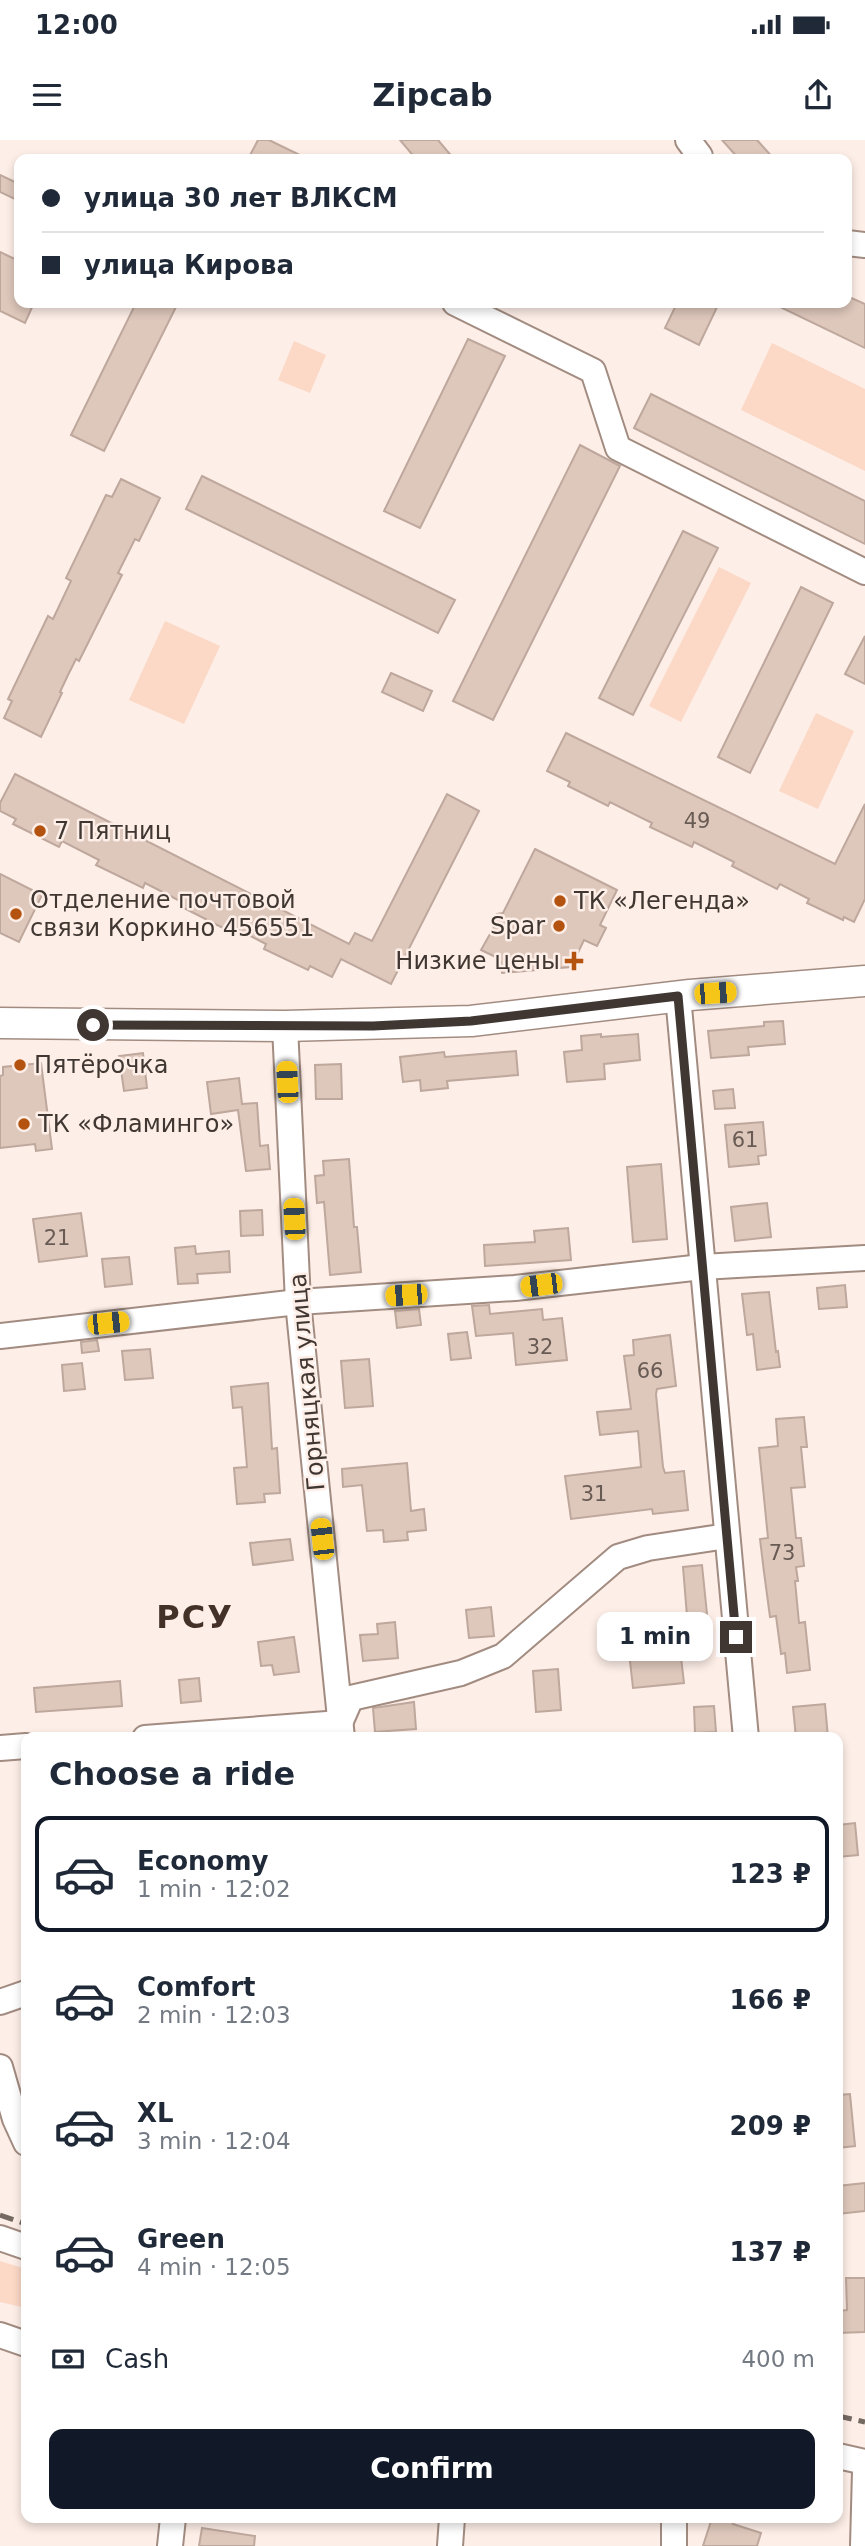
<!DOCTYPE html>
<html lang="en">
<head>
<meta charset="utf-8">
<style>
  :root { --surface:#fff; --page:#f2f2f3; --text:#1f2937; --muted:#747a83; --line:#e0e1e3; --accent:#111827 }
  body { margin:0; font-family:"DejaVu Sans",sans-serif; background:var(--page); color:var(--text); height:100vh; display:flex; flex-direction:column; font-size:26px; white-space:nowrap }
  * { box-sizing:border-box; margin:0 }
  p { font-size:23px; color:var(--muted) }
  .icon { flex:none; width:38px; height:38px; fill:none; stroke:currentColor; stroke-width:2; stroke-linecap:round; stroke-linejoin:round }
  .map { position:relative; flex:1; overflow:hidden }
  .panel { position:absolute; left:21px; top:1592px; width:822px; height:791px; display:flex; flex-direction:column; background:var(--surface); border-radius:14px; box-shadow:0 4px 10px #0003 }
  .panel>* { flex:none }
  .top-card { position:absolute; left:14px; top:14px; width:838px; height:154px; border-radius:14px; box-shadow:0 4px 10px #0003; display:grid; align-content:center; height:154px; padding:0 28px; background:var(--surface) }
  .end { position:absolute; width:32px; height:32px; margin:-16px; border:9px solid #403732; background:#fff; box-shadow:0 0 0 4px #fff }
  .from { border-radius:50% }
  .bubble { position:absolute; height:49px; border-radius:14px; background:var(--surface); box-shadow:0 4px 10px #0003; font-size:23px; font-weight:700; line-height:49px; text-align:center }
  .car { position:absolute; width:21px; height:42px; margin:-21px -10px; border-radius:9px; box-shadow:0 0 5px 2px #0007; background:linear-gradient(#f5c518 24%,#345 0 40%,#f5c518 0 76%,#345 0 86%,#f5c518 0) }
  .top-card b { display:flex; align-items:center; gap:24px; height:66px; font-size:26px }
  .top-card b+b { border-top:2px solid var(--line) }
  .top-card i { width:18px; height:18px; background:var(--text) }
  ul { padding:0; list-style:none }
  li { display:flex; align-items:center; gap:21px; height:116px; margin:0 14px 10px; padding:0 14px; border:4px solid transparent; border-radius:14px }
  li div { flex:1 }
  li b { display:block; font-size:26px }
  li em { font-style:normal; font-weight:700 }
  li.current { border-color:var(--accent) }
  li>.icon { width:63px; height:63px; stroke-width:1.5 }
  h2 { padding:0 28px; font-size:32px; line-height:84px }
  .pay { display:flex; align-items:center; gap:18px; height:77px; padding:0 28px; font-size:26px }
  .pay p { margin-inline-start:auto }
  .action { display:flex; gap:14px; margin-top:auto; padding:14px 28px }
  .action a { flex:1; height:80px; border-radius:14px; background:var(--accent); color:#fff; font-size:28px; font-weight:700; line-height:80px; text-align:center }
  .status { display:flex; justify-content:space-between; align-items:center; height:49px; padding:0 35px; background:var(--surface); direction:ltr }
  .status svg { height:19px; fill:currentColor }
  header { display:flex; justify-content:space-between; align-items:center; height:91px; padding:0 28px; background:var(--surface); font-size:32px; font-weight:700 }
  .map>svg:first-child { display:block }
</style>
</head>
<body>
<div class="status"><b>12:00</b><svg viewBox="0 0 49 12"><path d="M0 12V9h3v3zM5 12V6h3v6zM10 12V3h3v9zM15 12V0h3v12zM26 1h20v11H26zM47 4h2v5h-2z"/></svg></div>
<header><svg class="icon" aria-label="menu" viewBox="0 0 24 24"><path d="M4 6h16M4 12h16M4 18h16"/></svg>Zipcab<svg class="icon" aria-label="share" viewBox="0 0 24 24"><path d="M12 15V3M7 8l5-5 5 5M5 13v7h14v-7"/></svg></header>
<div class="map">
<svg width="865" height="2406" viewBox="0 0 865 2406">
  <rect width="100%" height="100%" fill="#fdeee7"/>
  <g fill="#fcd8c6">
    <polygon points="294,201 326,215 310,253 278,240"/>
    <polygon points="772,203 865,249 865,331 741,270"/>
    <polygon points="719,427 751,443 681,582 649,566"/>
    <polygon points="165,481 220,506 184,584 129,560"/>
    <polygon points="816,573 854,591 818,669 779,651"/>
    <polygon points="0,2121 26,2129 26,2168 0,2162"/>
  </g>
  <g fill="#dec7bb" stroke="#bea79c" stroke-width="2">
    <polygon points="258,0 269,0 308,19 248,19"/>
    <polygon points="400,0 438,0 454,19 416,19"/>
    <polygon points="722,0 757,0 774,19 739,19"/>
    <polygon points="0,35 19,44 19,61 0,52"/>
    <polygon points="0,112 19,121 19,163 34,163 25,183 0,171"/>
    <polygon points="847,156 865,164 865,208 772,163 847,163"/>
    <polygon points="136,163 178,163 104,311 71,295"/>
    <polygon points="677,163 719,163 699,205 665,188"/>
    <polygon points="468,199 505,216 420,388 384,371"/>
    <polygon points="651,254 865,361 865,404 634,288"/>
    <polygon points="580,305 620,326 493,580 453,561"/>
    <polygon points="202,336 455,460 438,493 186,369"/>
    <polygon points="121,339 160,358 139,401 135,399 118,433 122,435 79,521 76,519 68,535 60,552 62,553 41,597 4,578 12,561 8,559 48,476 53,479 71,441 66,438 106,355 112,357"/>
    <polygon points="683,391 718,408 633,575 599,558"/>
    <polygon points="801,447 833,463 750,633 718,617"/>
    <polygon points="865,496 865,544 845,534"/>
    <polygon points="391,533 432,551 423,571 382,552"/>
    <polygon points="566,593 835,724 865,664 865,759 854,782 844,777 843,780 807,763 809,759 780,744 777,749 732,726 734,722 694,702 692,707 650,687 652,683 610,662 608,666 568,646 570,642 547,631"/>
    <polygon points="15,634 349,804 355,793 372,801 447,654 479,671 391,844 341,819 332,837 310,826 308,830 264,809 266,804 227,784 225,789 180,766 182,762 145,743 143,748 96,725 99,720 62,701 59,707 13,684 16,679 0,671 0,663"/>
    <polygon points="535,709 617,750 600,785 606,788 597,806 584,800 571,827 502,833 500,819 481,810 494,787 492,784 497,774 503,773"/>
    <polygon points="0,734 42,755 19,802 0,793"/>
    <polygon points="783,881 785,904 748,907 749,915 711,918 708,891 764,886 764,882"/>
    <polygon points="601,894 601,897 638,894 640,920 604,924 605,939 567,942 564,912 582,910 581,896"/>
    <polygon points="516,911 518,935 447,941 448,948 421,951 420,940 403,942 400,917 444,912 445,917"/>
    <polygon points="143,913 147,948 124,951 119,916"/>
    <polygon points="41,923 52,1009 36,1011 35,1004 0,1008 0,936 3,935 3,927"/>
    <polygon points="341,924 342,959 316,959 315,925"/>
    <polygon points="239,938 242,964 257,963 260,1006 268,1005 270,1029 246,1031 238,970 211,974 207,942"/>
    <polygon points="733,949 735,968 715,969 713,951"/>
    <polygon points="763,982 766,1015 758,1016 759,1024 729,1027 725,985"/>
    <polygon points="349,1019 354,1087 357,1087 361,1132 330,1135 324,1062 317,1063 315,1036 324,1035 323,1021"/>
    <polygon points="661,1024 667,1099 633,1102 627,1027"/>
    <polygon points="767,1063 771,1097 735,1101 731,1067"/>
    <polygon points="262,1070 263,1095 241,1096 240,1071"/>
    <polygon points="81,1073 87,1116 39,1122 33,1079"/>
    <polygon points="568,1088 571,1120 485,1126 484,1105 535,1102 534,1091"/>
    <polygon points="195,1106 196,1114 229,1111 230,1132 197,1134 198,1143 178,1144 175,1108"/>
    <polygon points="129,1117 132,1144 105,1147 102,1119"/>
    <polygon points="845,1145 847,1167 819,1169 817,1148"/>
    <polygon points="769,1152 776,1212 778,1211 780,1227 757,1230 753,1194 747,1195 742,1154"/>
    <polygon points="489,1165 490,1174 542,1169 543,1180 562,1178 567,1220 516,1225 513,1193 476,1196 472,1166"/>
    <polygon points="419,1169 421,1185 397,1188 395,1171"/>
    <polygon points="467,1192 471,1218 451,1220 448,1194"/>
    <polygon points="670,1195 676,1246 657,1249 656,1254 663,1327 665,1333 684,1331 688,1370 653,1374 652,1369 571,1379 565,1336 641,1327 638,1291 600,1295 597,1272 631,1269 624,1216 634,1215 633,1200"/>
    <polygon points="97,1200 99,1211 82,1213 81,1202"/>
    <polygon points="150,1209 153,1238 125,1240 122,1211"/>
    <polygon points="369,1219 373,1266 345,1268 341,1221"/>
    <polygon points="82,1223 85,1249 64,1251 62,1225"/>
    <polygon points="268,1243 272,1309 277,1308 280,1353 264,1354 265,1362 237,1364 234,1328 247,1327 242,1267 233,1268 231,1247"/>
    <polygon points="804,1277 807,1307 801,1307 805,1347 791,1348 796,1398 801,1398 804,1426 796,1427 798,1441 795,1441 799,1483 805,1482 810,1530 787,1533 785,1513 781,1514 776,1476 770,1477 764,1432 760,1399 768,1398 759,1308 778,1306 776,1279"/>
    <polygon points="407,1323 411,1371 424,1369 426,1390 407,1392 408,1400 384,1402 383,1390 367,1391 362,1345 343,1347 342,1329"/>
    <polygon points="290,1399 293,1420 253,1425 250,1403"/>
    <polygon points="702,1425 707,1474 687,1476 683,1427"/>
    <polygon points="491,1467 494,1496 469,1498 466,1470"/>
    <polygon points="395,1482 398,1518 363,1521 360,1495 378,1494 377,1484"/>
    <polygon points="294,1497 299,1532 274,1535 272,1525 261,1526 258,1502"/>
    <polygon points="679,1500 684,1543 633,1548 629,1512 655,1509 654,1503"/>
    <polygon points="558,1529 561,1570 536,1572 533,1531"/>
    <polygon points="199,1538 201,1561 181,1563 179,1540"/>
    <polygon points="120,1541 122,1566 36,1572 34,1548"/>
    <polygon points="414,1562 416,1589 375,1592 373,1568"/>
    <polygon points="825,1564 828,1598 796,1598 793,1567"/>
    <polygon points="714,1566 716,1592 695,1593 694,1567"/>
    <polygon points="855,1683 858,1715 838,1717 838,1685"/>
    <polygon points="850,1954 855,2006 838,2008 838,1955"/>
    <polygon points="865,2043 865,2071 838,2074 838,2046"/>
    <polygon points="846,2138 865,2138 865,2192 838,2193 838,2171 847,2170"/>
    <polygon points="712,2378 735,2378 733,2384 761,2393 757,2406 703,2406"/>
    <polygon points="202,2388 255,2396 254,2406 199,2406"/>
  </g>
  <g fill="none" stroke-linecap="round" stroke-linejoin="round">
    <g stroke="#a28c81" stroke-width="28">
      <g id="minor">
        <polyline points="688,0 700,16 700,19"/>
        <polyline points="847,103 865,105"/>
        <polyline points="455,163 593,231 618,308 865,432"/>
        <polyline points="678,856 746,1598"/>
        <polyline points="285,886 298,1162 342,1598"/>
        <polyline points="0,1196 298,1162 515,1148 702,1127 865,1118"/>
        <polyline points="145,1598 340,1583 351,1558 461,1533 503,1516 618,1417 648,1408 727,1396"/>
        <polyline points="0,1608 26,1606"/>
        <polyline points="0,1862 26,1853"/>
        <polyline points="0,1927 15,1979 26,2003"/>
        <polyline points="0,2098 26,2107"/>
        <polyline points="0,2195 26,2204"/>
        <polyline points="838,2316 865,2322"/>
        <polyline points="674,2378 674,2406"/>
        <polyline points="170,2406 173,2378"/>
        <polyline points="450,2406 452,2378"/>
        <polyline points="863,2406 865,2331"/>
      </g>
    </g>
    <g stroke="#a28c81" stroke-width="33">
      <polyline id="major" points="0,883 285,886 471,881 690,855 865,841"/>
    </g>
    <use href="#minor" stroke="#fff" stroke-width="24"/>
    <use href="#major" stroke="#fff" stroke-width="30"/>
    <g stroke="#746963" stroke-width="5" stroke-dasharray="14 7" stroke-linecap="butt">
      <polyline points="0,2075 26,2084"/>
      <polyline points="838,2276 865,2282"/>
    </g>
  </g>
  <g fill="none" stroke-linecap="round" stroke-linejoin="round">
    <polyline stroke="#403732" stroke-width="9" points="93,885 373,886 471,881 678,856 736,1497"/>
  </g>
  <g fill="#b4530f" stroke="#fdeee7" stroke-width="2.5">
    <circle cx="40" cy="691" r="7"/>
    <circle cx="560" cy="761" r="7"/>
    <circle cx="16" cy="774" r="7"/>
    <circle cx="559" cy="786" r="7"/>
    <path d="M570.5 810.5h7v7h7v7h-7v7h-7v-7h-7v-7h7z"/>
    <circle cx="20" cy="925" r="7"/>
    <circle cx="24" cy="984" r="7"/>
  </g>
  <g text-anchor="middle" stroke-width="5" stroke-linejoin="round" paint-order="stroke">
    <g font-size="21" fill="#685b54">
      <text x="697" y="688">49</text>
      <text x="745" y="1007">61</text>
      <text x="57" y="1105">21</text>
      <text x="540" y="1214">32</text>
      <text x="650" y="1238">66</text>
      <text x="594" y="1361">31</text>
      <text x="782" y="1420">73</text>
    </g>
    <g font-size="24" fill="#403732" stroke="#fdeee7" text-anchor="start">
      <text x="54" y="699">7 Пятниц</text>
      <text x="30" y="768">Отделение почтовой<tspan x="30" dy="28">связи Коркино 456551</tspan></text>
      <text x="574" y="769">ТК «Легенда»</text>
      <text x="545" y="794" text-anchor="end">Spar</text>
      <text x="560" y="829" text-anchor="end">Низкие цены</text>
      <text x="34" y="933">Пятёрочка</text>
      <text x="38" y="992">ТК «Фламинго»</text>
    </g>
    <g font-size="24" fill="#403732" stroke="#fdeee7">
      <text transform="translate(307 1242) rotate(-95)" y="8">Горняцкая улица</text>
    </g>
    <g font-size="32" font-weight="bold" letter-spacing="2" fill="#433128" stroke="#fdeee7">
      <text x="195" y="1488">РСУ</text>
    </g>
  </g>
</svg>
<i class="end from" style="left:93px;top:885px"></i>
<i class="end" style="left:736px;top:1497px"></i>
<div class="bubble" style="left:597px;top:1472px;width:116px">1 min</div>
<i class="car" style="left:715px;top:853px;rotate:86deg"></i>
<i class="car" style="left:287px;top:942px;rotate:357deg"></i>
<i class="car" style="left:294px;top:1079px;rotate:357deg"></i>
<i class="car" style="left:541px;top:1145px;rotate:263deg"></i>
<i class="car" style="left:406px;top:1155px;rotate:266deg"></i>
<i class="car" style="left:108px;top:1183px;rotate:84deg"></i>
<i class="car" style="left:322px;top:1399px;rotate:354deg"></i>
<div class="top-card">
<b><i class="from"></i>улица 30 лет ВЛКСМ</b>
<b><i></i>улица Кирова</b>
</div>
<section class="panel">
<h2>Choose a ride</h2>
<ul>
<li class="current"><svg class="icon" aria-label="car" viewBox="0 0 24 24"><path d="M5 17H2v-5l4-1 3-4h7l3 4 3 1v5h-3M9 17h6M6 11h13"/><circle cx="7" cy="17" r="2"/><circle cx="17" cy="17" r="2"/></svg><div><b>Economy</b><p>1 min · 12:02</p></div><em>123 ₽</em></li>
<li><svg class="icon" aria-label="car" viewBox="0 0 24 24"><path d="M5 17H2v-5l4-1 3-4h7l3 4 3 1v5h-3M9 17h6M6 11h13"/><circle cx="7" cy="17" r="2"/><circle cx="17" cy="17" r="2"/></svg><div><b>Comfort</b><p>2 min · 12:03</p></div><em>166 ₽</em></li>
<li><svg class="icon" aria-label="car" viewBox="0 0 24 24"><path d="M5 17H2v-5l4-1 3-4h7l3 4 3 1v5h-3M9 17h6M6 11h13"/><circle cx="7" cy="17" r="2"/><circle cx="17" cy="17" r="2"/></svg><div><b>XL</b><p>3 min · 12:04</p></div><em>209 ₽</em></li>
<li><svg class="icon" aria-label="car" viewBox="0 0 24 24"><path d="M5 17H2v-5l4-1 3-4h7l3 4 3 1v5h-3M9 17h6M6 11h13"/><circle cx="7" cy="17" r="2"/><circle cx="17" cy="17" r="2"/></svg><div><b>Green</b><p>4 min · 12:05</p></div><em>137 ₽</em></li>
</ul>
<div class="pay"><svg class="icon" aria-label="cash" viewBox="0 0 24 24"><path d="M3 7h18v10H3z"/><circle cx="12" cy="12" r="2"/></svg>Cash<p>400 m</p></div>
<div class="action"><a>Confirm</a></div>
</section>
</div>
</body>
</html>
